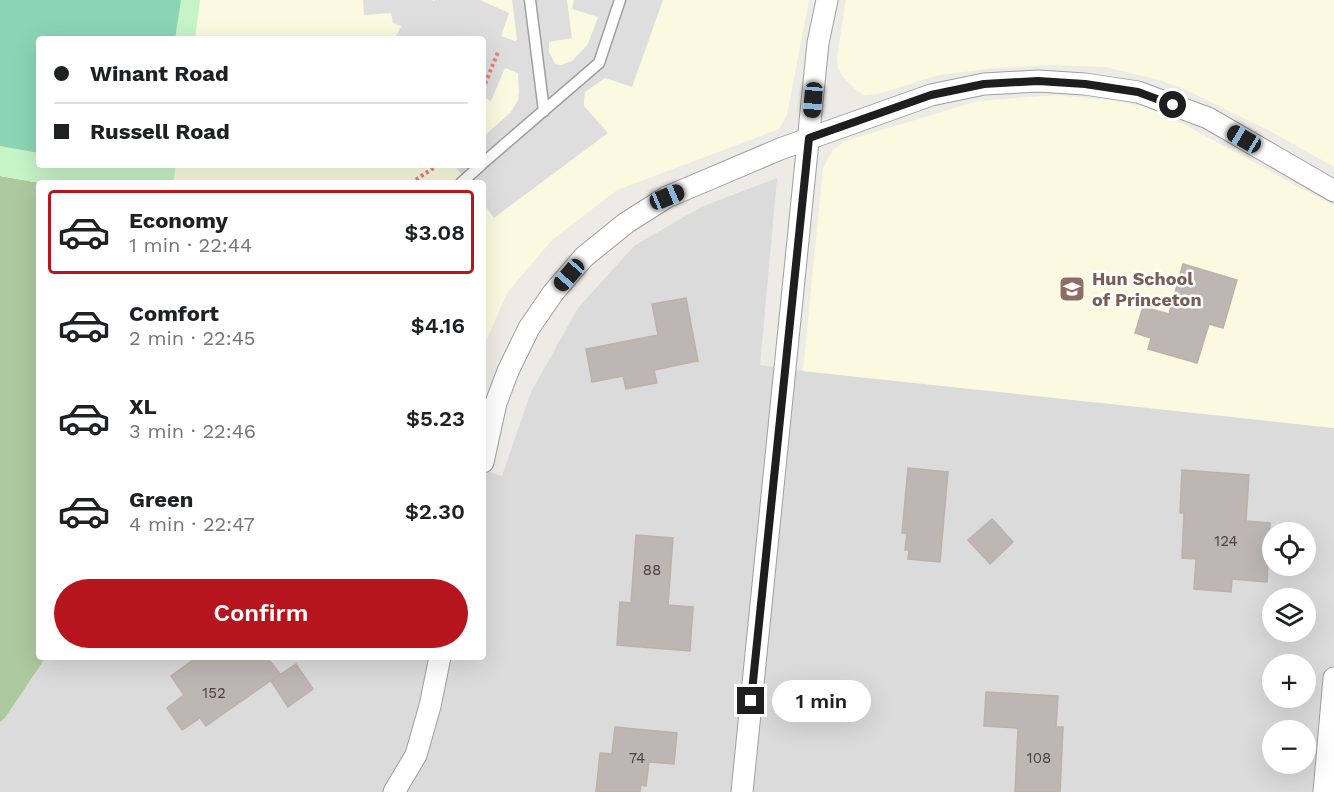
<!DOCTYPE html>
<html lang="en">
<head>
<meta charset="utf-8">
<style>
  :root { --surface:#fff; --page:#f2f2f2; --text:#202124; --muted:#757577; --line:#e0e0e0; --accent:#b7151d }
  body { margin:0; font-family:"Work Sans",sans-serif; background:var(--page); color:var(--text); height:100vh; display:flex; flex-direction:column; font-size:22px; white-space:nowrap }
  * { box-sizing:border-box; margin:0 }
  p { font-size:20px; color:var(--muted) }
  .icon { flex:none; width:33px; height:33px; fill:none; stroke:currentColor; stroke-width:2; stroke-linecap:round; stroke-linejoin:round }
  .map { position:relative; flex:1; overflow:hidden }
  .drawer { position:absolute; left:36px; top:180px; width:450px; height:480px; display:flex; flex-direction:column; background:var(--surface); border-radius:6px; box-shadow:0 6px 24px #0002 }
  .drawer>* { flex:none }
  .guide { position:absolute; left:36px; top:36px; width:450px; height:132px; border-radius:6px; box-shadow:0 6px 24px #0002; display:grid; align-content:center; height:132px; padding:0 18px; background:var(--surface) }
  .tools { position:absolute; left:1262px; top:522px; display:grid; gap:12px }
  .tools a { display:grid; place-items:center; width:54px; height:54px; border-radius:50%; background:var(--surface); box-shadow:0 6px 24px #0002; font-size:30px }
  .end { position:absolute; width:27px; height:27px; margin:-14px; border:8px solid #1e1e1e; background:#fff; box-shadow:0 0 0 3px #fff }
  .from { border-radius:50% }
  .bubble { position:absolute; height:42px; border-radius:21px; background:var(--surface); box-shadow:0 6px 24px #0002; font-size:20px; font-weight:600; line-height:42px; text-align:center }
  .car { position:absolute; width:18px; height:36px; margin:-18px -9px; border-radius:8px; box-shadow:0 0 4px 2px #0007; background:linear-gradient(#222 24%,#8ab4d8 0 40%,#222 0 76%,#8ab4d8 0 86%,#222 0) }
  .guide b { display:flex; align-items:center; gap:21px; height:57px; font-size:22px }
  .guide b+b { border-top:2px solid var(--line) }
  .guide i { width:15px; height:15px; background:var(--text) }
  ul { padding:10px 0 0; list-style:none }
  li { display:flex; align-items:center; gap:18px; height:84px; margin:0 12px 9px; padding:0 6px; border:3px solid transparent; border-radius:6px }
  li div { flex:1 }
  li b { display:block; font-size:22px }
  li em { font-style:normal; font-weight:600 }
  li.current { border-color:var(--accent) }
  li>.icon { width:54px; height:54px; stroke-width:1.5 }
  .cta { display:flex; gap:12px; margin-top:auto; padding:12px 18px }
  .cta a { flex:1; height:69px; border-radius:36px; background:var(--accent); color:#fff; font-size:24px; font-weight:600; line-height:69px; text-align:center }
  .map>svg:first-child { display:block }
</style>
</head>
<body>
<div class="map">
<svg width="1334" height="792" viewBox="0 0 1334 792">
  <rect width="100%" height="100%" fill="#eeeae5"/>
  <path fill="#dcdbdb" fill-rule="evenodd" d="M777,178L760,365L803,371L1334,428V792H0V722L5,718L46,657H483V470L502,476L531,392L578,308L634,246L701,207ZM1272,532H1305V566H1272ZM1272,598H1305V632H1272ZM1272,664H1305V698H1272ZM1272,730H1305V764H1272Z"/>
  <g fill="#fbfae0" fill-rule="evenodd">
    <path d="M0,0H809L787,115L779,129L617,190L552,240L507,293L483,348V183H39L0,233ZM39,39H483V165H39Z"/>
    <polygon points="846,0 1334,0 1334,167 1270,131 1182,88 1159,80 1105,67 1052,65 996,68 939,75 878,94 864,95 855,89 843,77 838,68 837,57"/>
    <polygon points="1056,95 1108,100 1144,106 1163,113 1334,206 1334,428 803,371 823,168 833,150 845,141 978,101"/>
  </g>
  <polygon fill="#adc99e" points="0,176 40,183 39,183 39,657 46,657 5,718 0,722"/>
  <polygon fill="#c6f3c8" points="0,0 200,0 195,39 39,39 39,165 176,165 173,183 40,183 0,176"/>
  <polygon fill="#8bd5b4" points="0,0 181,0 175,39 39,39 39,153 0,146"/>
  <polygon fill="#dedede" points="363,0 432,0 434,1 435,0 480,0 509,13 501,36 515,41 517,39 512,0 567,0 572,38 549,42 549,52 555,64 561,65 572,61 588,44 598,17 572,9 574,0 663,0 632,87 605,78 585,92 584,100 584,106 608,133 494,218 483,203 483,183 468,183 454,165 483,165 483,137 511,112 518,100 519,92 518,73 505,68 491,101 483,97 483,39 395,39 401,26 393,23 391,13 364,15"/>
  <g fill="#beb6b2" stroke="#beb1a9" stroke-width="1.5">
    <polygon points="1183,264 1237,280 1223,328 1209,324 1197,363 1148,349 1151,338 1135,333 1143,307 1169,314"/>
    <polygon points="686,298 698,361 654,370 657,383 626,389 623,376 592,382 586,349 658,335 652,304"/>
    <polygon points="908,468 948,472 940,562 908,559 909,550 905,550 907,533 902,533"/>
    <polygon points="1182,470 1249,475 1246,521 1270,523 1267,582 1232,579 1231,592 1194,589 1196,559 1182,558 1184,513 1180,513"/>
    <polygon points="992,519 1013,542 990,564 968,540"/>
    <polygon points="636,535 673,538 668,605 693,607 690,651 617,645 620,602 631,603"/>
    <polygon points="197,657 267,657 280,674 206,726 200,718 182,730 167,708 184,695 171,676"/>
    <polygon points="296,664 313,689 288,707 271,681"/>
    <polygon points="986,692 1058,696 1056,727 1063,727 1060,792 1015,792 1018,728 984,726"/>
    <polygon points="615,727 677,733 674,764 649,762 646,786 641,785 640,792 596,792 600,753 612,754"/>
  </g>
  <g fill="none" stroke-linecap="round" stroke-linejoin="round">
    <g stroke="#9f9f9f" stroke-width="13">
      <g id="lane">
        <polyline points="530,0 544,111"/>
        <polyline points="483,163 599,63 620,0"/>
        <polyline points="461,183 481,165"/>
      </g>
    </g>
    <g stroke="#9f9f9f" stroke-width="23">
      <g id="street">
        <polyline points="483,462 496,403 508,371 529,328 553,293 584,257 626,223 667,197 780,149 931,95 984,84 1038,81 1085,84 1138,92 1208,118 1334,191"/>
        <polyline points="394,792 416,755 430,706 440,657"/>
        <polyline points="742,792 818,43 827,0"/>
        <polyline points="1324,792 1334,678"/>
      </g>
    </g>
    <g stroke="#eb7f79" stroke-width="4" stroke-dasharray="3 3" stroke-linecap="butt">
      <polyline points="483,89 498,52"/>
      <polyline points="411,183 438,165"/>
    </g>
    <use href="#lane" stroke="#fff" stroke-width="10"/>
    <use href="#street" stroke="#fff" stroke-width="21"/>
  </g>
  <g fill="none" stroke-linecap="round" stroke-linejoin="round">
    <polyline stroke="#1e1e1e" stroke-width="8" points="751,701 809,138 931,95 984,84 1038,81 1085,84 1138,92 1173,105"/>
  </g>
  <defs>
    <g id="school-square" transform="scale(1.35)"><rect x="-9" y="-9" width="18" height="18" rx="4" fill="#8d6e63" stroke="#fff"/><path d="M0-5L7-2L0 1L-7-2ZM-4 1L0 2.5L4 1V4Q0 6-4 4Z" fill="#fff"/></g>
  </defs>
  <g fill-rule="evenodd">
    <use href="#school-square" x="1072" y="289"/>
  </g>
  <g text-anchor="middle" stroke-width="5" stroke-linejoin="round" paint-order="stroke">
    <g font-size="15" fill="#464443">
      <text x="1226" y="546">124</text>
      <text x="652" y="575">88</text>
      <text x="214" y="698">152</text>
      <text x="637" y="763">74</text>
      <text x="1039" y="763">108</text>
    </g>
    <g font-size="18" font-weight="bold" fill="#785e54" stroke="#fff" text-anchor="start">
      <text x="1092" y="285">Hun School<tspan x="1092" dy="21">of Princeton</tspan></text>
    </g>
  </g>
</svg>
<div class="tools">
<a><svg class="icon" aria-label="locate" viewBox="0 0 24 24"><circle cx="12" cy="12" r="6"/><path d="M12 2v4M12 18v4M2 12h4M18 12h4"/></svg></a>
<a><svg class="icon" aria-label="layers" viewBox="0 0 24 24"><path d="M12 4l9 5-9 5-9-5zM3 14l9 5 9-5"/></svg></a>
<a>+</a>
<a>−</a>
</div>
<i class="end from" style="left:1173px;top:105px"></i>
<i class="end" style="left:751px;top:701px"></i>
<div class="bubble" style="left:772px;top:680px;width:99px">1 min</div>
<i class="car" style="left:813px;top:100px;rotate:185deg"></i>
<i class="car" style="left:1244px;top:139px;rotate:300deg"></i>
<i class="car" style="left:667px;top:197px;rotate:67deg"></i>
<i class="car" style="left:569px;top:275px;rotate:221deg"></i>
<div class="guide">
<b><i class="from"></i>Winant Road</b>
<b><i></i>Russell Road</b>
</div>
<section class="drawer">
<ul>
<li class="current"><svg class="icon" aria-label="car" viewBox="0 0 24 24"><path d="M5 17H2v-5l4-1 3-4h7l3 4 3 1v5h-3M9 17h6M6 11h13"/><circle cx="7" cy="17" r="2"/><circle cx="17" cy="17" r="2"/></svg><div><b>Economy</b><p>1 min · 22:44</p></div><em>$3.08</em></li>
<li><svg class="icon" aria-label="car" viewBox="0 0 24 24"><path d="M5 17H2v-5l4-1 3-4h7l3 4 3 1v5h-3M9 17h6M6 11h13"/><circle cx="7" cy="17" r="2"/><circle cx="17" cy="17" r="2"/></svg><div><b>Comfort</b><p>2 min · 22:45</p></div><em>$4.16</em></li>
<li><svg class="icon" aria-label="car" viewBox="0 0 24 24"><path d="M5 17H2v-5l4-1 3-4h7l3 4 3 1v5h-3M9 17h6M6 11h13"/><circle cx="7" cy="17" r="2"/><circle cx="17" cy="17" r="2"/></svg><div><b>XL</b><p>3 min · 22:46</p></div><em>$5.23</em></li>
<li><svg class="icon" aria-label="car" viewBox="0 0 24 24"><path d="M5 17H2v-5l4-1 3-4h7l3 4 3 1v5h-3M9 17h6M6 11h13"/><circle cx="7" cy="17" r="2"/><circle cx="17" cy="17" r="2"/></svg><div><b>Green</b><p>4 min · 22:47</p></div><em>$2.30</em></li>
</ul>
<div class="cta"><a>Confirm</a></div>
</section>
</div>
</body>
</html>
